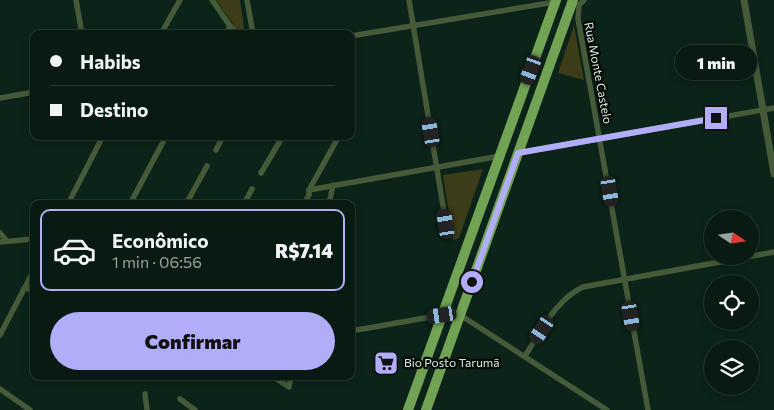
<!DOCTYPE html>
<html lang="pt">
<head>
<meta charset="utf-8">
<style>
  :root { --surface:#081a12; --page:#162720; --text:#f1f3f6; --muted:#98a19f; --line:#293832; --accent:#b2adf9 }
  body { margin:0; font-family:Commissioner,sans-serif; background:var(--page); color:var(--text); height:100vh; display:flex; flex-direction:column; font-size:19px; white-space:nowrap }
  * { box-sizing:border-box; margin:0 }
  p { font-size:16px; color:var(--muted) }
  .icon { flex:none; width:28px; height:28px; fill:none; stroke:currentColor; stroke-width:2; stroke-linecap:round; stroke-linejoin:round }
  .map { position:relative; flex:1; overflow:hidden }
  .sheet { position:absolute; left:30px; top:200px; width:325px; height:180px; display:flex; flex-direction:column; background:var(--surface); border-radius:10px; box-shadow:0 2px 8px #0003,0 0 0 1px var(--line) }
  .sheet>* { flex:none }
  .guide { position:absolute; left:30px; top:30px; width:325px; height:110px; border-radius:10px; box-shadow:0 2px 8px #0003,0 0 0 1px var(--line); display:grid; align-content:center; height:110px; padding:0 20px; background:var(--surface) }
  .needle { width:32px; rotate:103deg }
  .tools { position:absolute; left:704px; top:210px; display:grid; gap:10px }
  .tools a { display:grid; place-items:center; width:55px; height:55px; border-radius:50%; background:var(--surface); box-shadow:0 2px 8px #0003,0 0 0 1px var(--line); font-size:25px }
  .end { position:absolute; width:22px; height:22px; margin:-11px; border:6px solid #b2adf9; background:#111; box-shadow:0 0 0 2px #111 }
  .from { border-radius:50% }
  .bubble { position:absolute; height:35px; border-radius:18px; background:var(--surface); box-shadow:0 2px 8px #0003,0 0 0 1px var(--line); font-size:16px; font-weight:800; line-height:35px; text-align:center }
  .car { position:absolute; width:15px; height:30px; margin:-15px -8px; border-radius:6px; box-shadow:0 0 4px 1px #0007; background:linear-gradient(#222 24%,#8ab4d8 0 40%,#222 0 76%,#8ab4d8 0 86%,#222 0) }
  .guide b { display:flex; align-items:center; gap:18px; height:48px; font-size:19px }
  .guide b+b { border-top:1px solid var(--line) }
  .guide i { width:12px; height:12px; background:var(--text) }
  ul { padding:9px 0 0; list-style:none }
  li { display:flex; align-items:center; gap:15px; height:82px; margin:0 10px 8px; padding:0 10px; border:2px solid var(--line); border-radius:10px }
  li div { flex:1 }
  li b { display:block; font-size:19px }
  li em { font-style:normal; font-weight:800 }
  li.current { border-color:var(--accent) }
  li>.icon { width:45px; height:45px; stroke-width:1.5 }
  .action { display:flex; gap:10px; margin-top:auto; padding:10px 20px }
  .action a { flex:1; height:58px; border-radius:30px; background:var(--accent); color:#111; font-size:20px; font-weight:800; line-height:58px; text-align:center }
  .map>svg:first-child { display:block }
</style>
</head>
<body>
<div class="map">
<svg width="774" height="410" viewBox="0 0 774 410">
  <rect width="100%" height="100%" fill="#0b2318"/>
  <g fill="#3c3c18">
    <polygon points="216,0 240,0 245,34 240,34"/>
    <polygon points="574,25 584,80 558,73"/>
    <polygon points="483,169 459,238 453,240 443,175"/>
  </g>
  <g fill="none" stroke-linecap="round" stroke-linejoin="round">
    <g stroke="#455a39" stroke-width="5.5">
      <polyline points="76,0 82,34"/>
      <polyline points="212,0 230,26 238,34"/>
      <polyline points="247,0 253,34"/>
      <polyline points="409,0 446,224"/>
      <polyline points="584,0 579,5 578,19 648,410"/>
      <polyline points="161,34 180,0"/>
      <polyline points="226,34 230,26"/>
      <polyline points="351,36 555,2"/>
      <polyline points="0,98 34,92"/>
      <polyline points="216,150 223,136"/>
      <polyline points="518,153 774,108"/>
      <polyline points="261,173 283,136"/>
      <polyline points="309,190 500,156"/>
      <polyline points="68,204 103,136"/>
      <polyline points="130,204 163,142"/>
      <polyline points="186,204 207,166"/>
      <polyline points="244,204 252,189"/>
      <polyline points="304,204 309,195 309,190 339,136"/>
      <polyline points="329,204 333,185"/>
      <polyline points="0,233 7,241"/>
      <polyline points="0,242 34,239"/>
      <polyline points="26,287 34,293"/>
      <polyline points="351,331 442,315 460,315 607,410"/>
      <polyline points="0,335 34,270"/>
      <path d="M525,356C541,332 555,300 583,287L774,252"/>
      <polyline points="272,376 289,387 291,376"/>
      <polyline points="0,389 30,410"/>
      <polyline points="145,394 147,410"/>
      <polyline points="180,399 195,410"/>
    </g>
    <polyline stroke="#455a39" stroke-width="7" points="744,0 774,174"/>
    <g stroke="#72a354" stroke-width="10">
      <polyline points="408,410 556,0"/>
      <polyline points="426,410 573,0"/>
    </g>
  </g>
  <g fill="none" stroke-linecap="round" stroke-linejoin="round">
    <polyline stroke="#b2adf9" stroke-width="6" points="472,282 518,153 716,118"/>
  </g>
  <defs>
    <g id="supermarket-square" transform="scale(1.25)"><rect x="-9" y="-9" width="18" height="18" rx="4" fill="#b2adf9" stroke="#030a06"/><path d="M-6-5.5h2.5l.6 2H6L4.5 2H-2.5L-4.4-4H-6ZM-1.5 3.2a1.3 1.3 0 1 0 .1 0ZM3 3.2a1.3 1.3 0 1 0 .1 0Z" fill="#111"/></g>
  </defs>
  <g fill-rule="evenodd">
    <use href="#supermarket-square" x="386" y="363"/>
  </g>
  <g text-anchor="middle" stroke-width="4.5" stroke-linejoin="round" paint-order="stroke">
    <g font-size="12" fill="#dbe9e1" stroke="#030a06">
      <text transform="translate(598 73) rotate(79)" y="4">Rua Monte Castelo</text>
    </g>
    <g font-size="12" fill="#dbe9e1" stroke="#030a06" text-anchor="start">
      <text x="404" y="367">Bio Posto Tarumã</text>
    </g>
  </g>
</svg>
<div class="tools">
<a><svg class="needle" viewBox="-14 -14 28 28"><path d="M0-13l5 13h-10z" fill="#e53935"/><path d="M0 13l5-13h-10z" fill="#98a19f"/></svg></a>
<a><svg class="icon" aria-label="locate" viewBox="0 0 24 24"><circle cx="12" cy="12" r="6"/><path d="M12 2v4M12 18v4M2 12h4M18 12h4"/></svg></a>
<a><svg class="icon" aria-label="layers" viewBox="0 0 24 24"><path d="M12 4l9 5-9 5-9-5zM3 14l9 5 9-5"/></svg></a>
</div>
<i class="end from" style="left:472px;top:282px"></i>
<i class="end" style="left:716px;top:118px"></i>
<div class="bubble" style="left:675px;top:45px;width:82px">1 min</div>
<i class="car" style="left:531px;top:70px;rotate:200deg"></i>
<i class="car" style="left:431px;top:132px;rotate:350deg"></i>
<i class="car" style="left:610px;top:191px;rotate:170deg"></i>
<i class="car" style="left:446px;top:224px;rotate:351deg"></i>
<i class="car" style="left:442px;top:315px;rotate:261deg"></i>
<i class="car" style="left:631px;top:316px;rotate:170deg"></i>
<i class="car" style="left:542px;top:330px;rotate:213deg"></i>
<div class="guide">
<b><i class="from"></i>Habibs</b>
<b><i></i>Destino</b>
</div>
<section class="sheet">
<ul>
<li class="current"><svg class="icon" aria-label="car" viewBox="0 0 24 24"><path d="M5 17H2v-5l4-1 3-4h7l3 4 3 1v5h-3M9 17h6M6 11h13"/><circle cx="7" cy="17" r="2"/><circle cx="17" cy="17" r="2"/></svg><div><b>Econômico</b><p>1 min · 06:56</p></div><em>R$7.14</em></li>
</ul>
<div class="action"><a>Confirmar</a></div>
</section>
</div>
</body>
</html>
